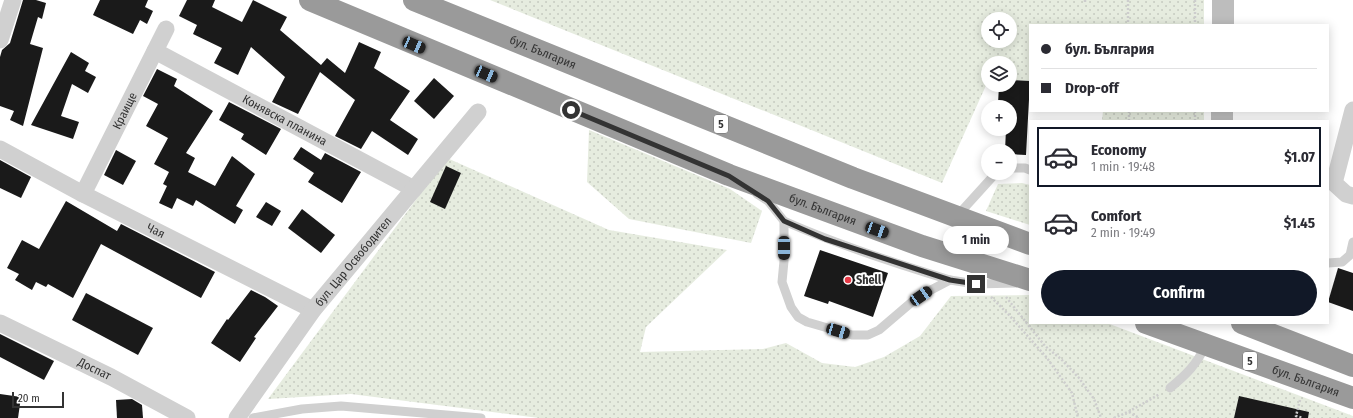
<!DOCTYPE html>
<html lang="en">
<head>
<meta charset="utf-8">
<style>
  :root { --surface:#fff; --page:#f2f2f3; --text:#2b2b33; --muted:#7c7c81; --line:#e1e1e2; --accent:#111827 }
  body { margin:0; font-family:"Fira Sans Condensed",sans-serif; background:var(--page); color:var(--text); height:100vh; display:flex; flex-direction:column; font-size:15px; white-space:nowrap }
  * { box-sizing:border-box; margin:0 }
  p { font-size:13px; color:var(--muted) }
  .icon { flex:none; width:22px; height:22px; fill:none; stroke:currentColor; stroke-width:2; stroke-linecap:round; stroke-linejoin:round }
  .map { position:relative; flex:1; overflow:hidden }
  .sheet { position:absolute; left:1029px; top:120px; width:300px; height:204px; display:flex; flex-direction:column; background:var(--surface); border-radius:0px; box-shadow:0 2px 10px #0003 }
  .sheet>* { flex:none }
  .guide { position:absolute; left:1029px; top:24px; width:300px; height:88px; border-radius:0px; box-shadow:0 2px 10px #0003; display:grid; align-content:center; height:88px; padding:0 12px; background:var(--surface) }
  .tools { position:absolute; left:981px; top:12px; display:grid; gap:8px }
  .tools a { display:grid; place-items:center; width:36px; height:36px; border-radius:50%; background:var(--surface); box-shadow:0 2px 10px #0003; font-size:20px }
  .scale { position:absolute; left:12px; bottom:10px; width:52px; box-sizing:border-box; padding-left:4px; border:2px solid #333; border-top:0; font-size:11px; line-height:14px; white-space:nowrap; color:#333; -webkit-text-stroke:3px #fff; paint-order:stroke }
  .end { position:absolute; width:18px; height:18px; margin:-9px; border:5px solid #333; background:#fff; box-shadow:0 0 0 2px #fff }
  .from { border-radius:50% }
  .bubble { position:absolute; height:28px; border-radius:14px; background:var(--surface); box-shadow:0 2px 10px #0003; font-size:13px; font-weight:700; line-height:28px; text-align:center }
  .car { position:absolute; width:12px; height:24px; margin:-12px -6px; border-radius:5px; box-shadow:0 0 3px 1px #0007; background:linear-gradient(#222 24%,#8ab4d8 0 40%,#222 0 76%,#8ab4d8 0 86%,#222 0) }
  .guide b { display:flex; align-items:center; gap:14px; height:38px; font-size:15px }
  .guide b+b { border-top:1px solid var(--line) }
  .guide i { width:10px; height:10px; background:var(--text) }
  ul { padding:7px 0 0; list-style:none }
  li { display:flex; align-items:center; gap:12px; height:60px; margin:0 8px 6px; padding:0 4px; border:2px solid transparent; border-radius:0px }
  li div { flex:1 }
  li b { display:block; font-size:15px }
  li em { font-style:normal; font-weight:700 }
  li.on { border-color:var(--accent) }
  li>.icon { width:36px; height:36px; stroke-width:1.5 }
  .cta { display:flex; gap:8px; margin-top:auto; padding:8px 12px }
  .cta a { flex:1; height:46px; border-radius:24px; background:var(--accent); color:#fff; font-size:16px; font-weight:700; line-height:46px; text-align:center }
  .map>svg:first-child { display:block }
</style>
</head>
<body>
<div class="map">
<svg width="1353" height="418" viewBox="0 0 1353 418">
  <defs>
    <pattern id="grass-dots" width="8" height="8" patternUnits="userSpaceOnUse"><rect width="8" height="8" fill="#e6ecdf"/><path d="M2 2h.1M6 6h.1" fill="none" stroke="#c6cbc0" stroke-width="1.8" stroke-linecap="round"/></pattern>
  </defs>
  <rect width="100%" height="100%" fill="#fff"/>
  <g fill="url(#grass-dots)" fill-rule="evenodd">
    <path d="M490,0H1204V25H1030V81L1010,80V63H988V81L942,183ZM988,19H1010V41H988Z"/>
    <polygon points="1103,111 1204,111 1204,121 1102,121"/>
    <polygon points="589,130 730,189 762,211 751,243 629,219 587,182"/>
    <polygon points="447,158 609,230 727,250 646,327 640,352 763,349 786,343 822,363 855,367 884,357 920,336 951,296 1030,295 1030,323 1107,323 1353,416 1353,418 539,418 351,394 268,399"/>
    <polygon points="1022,183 1030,185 1030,225 986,211 998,184"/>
  </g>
  <g fill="#1a1a1a">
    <polygon points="23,0 36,0 46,3 42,19 38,17 30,44 43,48 23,126 10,120 14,111 0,106 0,57 2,50 10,43"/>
    <polygon points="100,0 148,0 145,7 153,11 147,24 140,20 133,34 93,15"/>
    <polygon points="187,0 215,0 212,7 242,22 253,0 287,17 280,30 321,65 327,58 345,73 359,42 381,52 374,68 410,91 390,120 418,139 408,155 372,131 361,149 335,136 355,100 320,72 298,114 272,102 285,77 251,47 238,75 214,63 222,48 193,34 197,25 179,16"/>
    <polygon points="71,52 89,63 85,71 96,77 88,93 72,84 61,116 79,122 73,139 31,125"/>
    <polygon points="157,69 177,79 174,86 213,111 186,153 195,158 188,172 215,186 232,156 255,174 236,206 243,210 235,224 196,200 193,206 177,198 172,209 159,203 167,186 163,184 169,172 154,164 168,138 146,126 158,104 143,96"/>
    <polygon points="434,78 454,96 434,119 414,101"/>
    <polygon points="1010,80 1030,81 1026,155 1010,154 1010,151 1005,151 1006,129 1010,129 1010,107 1007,107 1007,105 998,104 999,85 1010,85"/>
    <polygon points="229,102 281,129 266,155 241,139 244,134 219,120"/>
    <polygon points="301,147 321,160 325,153 361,172 342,203 308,182 314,173 293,159"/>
    <polygon points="116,150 136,161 123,185 104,175"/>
    <polygon points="0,160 31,177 21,198 0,188"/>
    <polygon points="446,166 461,173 445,209 430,202"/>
    <polygon points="66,201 117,231 121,224 215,272 201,298 101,244 73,298 48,284 46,287 36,282 32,290 15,280 19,274 7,268 22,240 39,249"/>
    <polygon points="266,202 281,211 272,226 256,217"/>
    <polygon points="302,209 335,235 321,253 288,228"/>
    <polygon points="820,250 888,273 873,317 829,301 828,304 804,296"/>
    <polygon points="1338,268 1353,273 1353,311 1328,302"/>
    <polygon points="251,290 265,297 278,306 254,337 256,338 240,362 211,343 227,319 228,320"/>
    <polygon points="86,293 153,328 138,355 72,320"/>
    <polygon points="0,334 54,361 44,380 0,357"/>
    <polygon points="0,394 21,397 18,418 0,418"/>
    <polygon points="1239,396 1309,412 1308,418 1234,418"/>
    <polygon points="132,399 142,405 143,418 117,418 116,400"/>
  </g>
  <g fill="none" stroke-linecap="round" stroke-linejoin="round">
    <g stroke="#cdcdcd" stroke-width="2.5" stroke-dasharray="2 2" stroke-linecap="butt">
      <polyline points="1085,0 1085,4"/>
      <polyline points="1128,0 1128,25"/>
      <polyline points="1195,0 1195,25"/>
      <polyline points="1129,111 1129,121"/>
      <polyline points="1195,111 1195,121"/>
      <polyline points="991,297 1009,315 1047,358 1072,393 1078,418"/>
      <polyline points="1006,297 1045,346 1061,359 1079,378 1094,399 1101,418"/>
      <polyline points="1300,400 1296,416 1303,418"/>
      <polyline points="1129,412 1139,418"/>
      <polyline points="1114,418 1128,412 1160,394"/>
    </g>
    <g stroke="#d0d0d0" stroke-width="9">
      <polyline points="1010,168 1025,168 1030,170"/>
      <polyline points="757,194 768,201 784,221 784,261 782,282 791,307 798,317 807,322 852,335 868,335 879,330 913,301 929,291 950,280 976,284 1016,283"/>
      <polyline points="957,216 996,173"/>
      <path d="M784,221C838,245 894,263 950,280"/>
      <polyline points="1328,263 1342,262 1350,255 1353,242"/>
      <path d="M1170,388C1187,374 1196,365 1206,345"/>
      <polyline points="253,418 302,409 341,406 481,418"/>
    </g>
    <g stroke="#d0d0d0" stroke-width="17">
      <polyline points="0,40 13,0"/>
      <path id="s1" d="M155,51L414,189"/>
      <polyline points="1353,110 1334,183 1346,194 1353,196"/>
      <path id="s2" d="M0,149L83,194L313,310"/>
      <path id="s3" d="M83,194L166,29"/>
      <path id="s4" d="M0,323L111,377L187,418"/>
      <path id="s5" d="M237,418L313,310L478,112"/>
    </g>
    <g stroke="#bdbdbd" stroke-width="22">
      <polyline points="1223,25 1223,0"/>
      <polyline points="1222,121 1222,111"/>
    </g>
    <g stroke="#9a9a9a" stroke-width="22">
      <path id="s6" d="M310,0L729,175L922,246L1030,280"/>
      <path id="s7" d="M414,0L853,178L1030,244"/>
      <path id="s8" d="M1146,323L1353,398"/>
      <polyline points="1242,323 1353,366"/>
    </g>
  </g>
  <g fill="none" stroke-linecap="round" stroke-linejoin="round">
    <polyline stroke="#333" stroke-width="5" points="571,110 729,176 768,201 784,221 825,239 950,280 976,284"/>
  </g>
  <circle fill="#e63946" stroke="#fff" stroke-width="1.5" cx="848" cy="280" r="4"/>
  <g text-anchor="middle" stroke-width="4" stroke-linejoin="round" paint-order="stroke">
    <g fill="#fff" stroke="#707070" stroke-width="1">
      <rect x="714" y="115" width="14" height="18" rx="3"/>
      <rect x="1243" y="352" width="14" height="18" rx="3"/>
    </g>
    <g font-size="11" font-weight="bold" fill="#333">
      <text x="721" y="128">5</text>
      <text x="1250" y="365">5</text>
    </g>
    <g font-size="12" fill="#333" stroke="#fff">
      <text dy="4" stroke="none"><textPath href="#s7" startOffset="139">бул. България</textPath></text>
      <text dy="4" stroke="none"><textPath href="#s3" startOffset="93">Краище</textPath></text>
      <text dy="4" stroke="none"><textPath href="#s1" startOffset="147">Конявска планина</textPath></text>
      <text dy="4" stroke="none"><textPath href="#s6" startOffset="554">бул. България</textPath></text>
      <text dy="4" stroke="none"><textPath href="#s2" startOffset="176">Чая</textPath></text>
      <text dy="4" stroke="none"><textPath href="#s5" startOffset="195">бул. Цар Освободител</textPath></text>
      <text dy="4" stroke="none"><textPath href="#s4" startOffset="105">Доспат</textPath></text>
      <text dy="4" stroke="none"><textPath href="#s8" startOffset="170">бул. България</textPath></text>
    </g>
    <g font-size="12" font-weight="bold" fill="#333" stroke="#fff" text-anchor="start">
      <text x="856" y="284">Shell</text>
    </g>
  </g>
</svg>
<div class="tools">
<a><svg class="icon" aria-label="locate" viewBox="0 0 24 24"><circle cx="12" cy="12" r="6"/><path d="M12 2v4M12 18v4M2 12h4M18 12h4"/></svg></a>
<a><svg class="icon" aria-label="layers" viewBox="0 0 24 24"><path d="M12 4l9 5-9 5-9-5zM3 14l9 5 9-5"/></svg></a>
<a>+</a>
<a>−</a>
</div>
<div class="scale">20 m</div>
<i class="end from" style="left:571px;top:110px"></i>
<i class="end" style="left:976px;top:284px"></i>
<div class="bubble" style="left:943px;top:226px;width:66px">1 min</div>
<i class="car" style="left:414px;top:45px;rotate:113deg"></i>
<i class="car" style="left:486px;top:74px;rotate:113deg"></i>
<i class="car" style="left:877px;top:230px;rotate:110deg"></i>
<i class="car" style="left:784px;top:248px;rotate:180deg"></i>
<i class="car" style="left:921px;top:296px;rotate:56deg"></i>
<i class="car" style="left:838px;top:331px;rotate:106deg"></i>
<div class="guide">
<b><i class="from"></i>бул. България</b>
<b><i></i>Drop-off</b>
</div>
<section class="sheet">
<ul>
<li class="on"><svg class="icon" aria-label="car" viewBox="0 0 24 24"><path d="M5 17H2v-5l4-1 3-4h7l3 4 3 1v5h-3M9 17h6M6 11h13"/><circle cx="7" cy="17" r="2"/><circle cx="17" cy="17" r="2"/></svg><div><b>Economy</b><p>1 min · 19:48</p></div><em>$1.07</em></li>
<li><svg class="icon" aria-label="car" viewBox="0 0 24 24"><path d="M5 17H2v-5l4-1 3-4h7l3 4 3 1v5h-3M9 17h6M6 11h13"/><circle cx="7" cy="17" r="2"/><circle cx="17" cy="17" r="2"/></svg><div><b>Comfort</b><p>2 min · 19:49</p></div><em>$1.45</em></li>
</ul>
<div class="cta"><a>Confirm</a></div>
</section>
</div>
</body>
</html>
